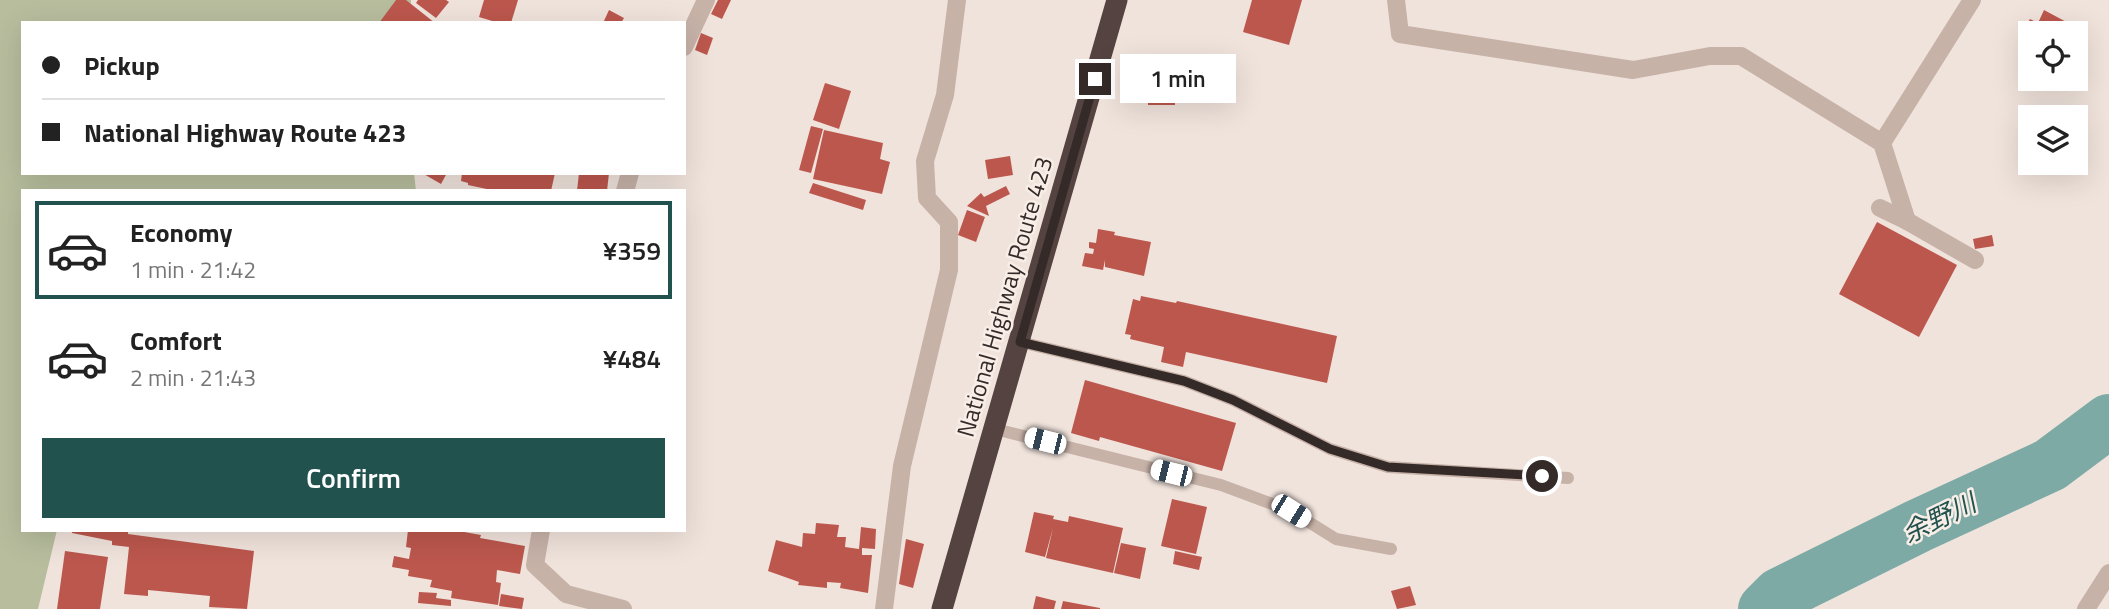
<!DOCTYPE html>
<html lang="en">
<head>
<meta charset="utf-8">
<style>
  :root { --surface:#fff; --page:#f6f6f6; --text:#222; --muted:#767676; --line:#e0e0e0; --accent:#21524e }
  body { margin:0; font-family:"Titillium Web","Noto Sans JP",sans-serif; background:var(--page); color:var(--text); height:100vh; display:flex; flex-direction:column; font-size:26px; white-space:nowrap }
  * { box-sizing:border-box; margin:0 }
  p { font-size:23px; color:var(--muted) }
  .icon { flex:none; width:38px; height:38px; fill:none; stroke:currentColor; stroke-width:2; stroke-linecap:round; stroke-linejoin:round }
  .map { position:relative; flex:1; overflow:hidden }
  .panel { position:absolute; left:21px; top:189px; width:665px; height:343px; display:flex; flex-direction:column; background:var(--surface); border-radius:0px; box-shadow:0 7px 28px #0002 }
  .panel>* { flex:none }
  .hud { position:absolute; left:21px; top:21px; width:665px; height:154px; border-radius:0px; box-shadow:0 7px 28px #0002; display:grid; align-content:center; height:154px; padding:0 21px; background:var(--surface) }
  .controls { position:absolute; left:2018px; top:21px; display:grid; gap:14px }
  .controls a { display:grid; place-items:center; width:70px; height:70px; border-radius:0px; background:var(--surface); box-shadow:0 7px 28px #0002; font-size:35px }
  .end { position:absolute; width:32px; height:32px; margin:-16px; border:9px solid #342a28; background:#fff; box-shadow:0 0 0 4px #fff }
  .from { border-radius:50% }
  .bubble { position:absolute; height:49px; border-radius:0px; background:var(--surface); box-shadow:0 7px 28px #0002; font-size:23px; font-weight:600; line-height:49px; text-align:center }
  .car { position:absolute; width:21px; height:42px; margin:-21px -10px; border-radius:9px; box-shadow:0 0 5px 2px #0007; background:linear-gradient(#fff 24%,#345 0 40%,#fff 0 76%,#345 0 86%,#fff 0) }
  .hud b { display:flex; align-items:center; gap:24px; height:66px; font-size:26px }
  .hud b+b { border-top:2px solid var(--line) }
  .hud i { width:18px; height:18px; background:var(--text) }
  ul { padding:12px 0 0; list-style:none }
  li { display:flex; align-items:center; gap:21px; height:98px; margin:0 14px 10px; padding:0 7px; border:4px solid transparent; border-radius:0px }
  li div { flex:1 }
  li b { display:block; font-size:26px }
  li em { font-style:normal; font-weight:600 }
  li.active { border-color:var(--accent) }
  li>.icon { width:63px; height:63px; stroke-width:1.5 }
  .button { display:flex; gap:14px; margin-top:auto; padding:14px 21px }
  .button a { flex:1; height:80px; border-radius:0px; background:var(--accent); color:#fff; font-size:28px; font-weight:600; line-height:80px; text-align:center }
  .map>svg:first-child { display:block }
</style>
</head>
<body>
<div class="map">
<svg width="2109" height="609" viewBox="0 0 2109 609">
  <rect width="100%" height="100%" fill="#f0e3dc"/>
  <polygon fill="#b7bd9d" points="0,0 411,0 409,23 23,23 23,173 414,173 416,191 23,191 23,530 57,530 38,609 0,609"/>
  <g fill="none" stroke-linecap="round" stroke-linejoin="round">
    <polyline stroke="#7daaa5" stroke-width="54" points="1765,609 1779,595 1918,526 2050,465 2109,421"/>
  </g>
  <g fill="#bc574d">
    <polygon points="396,0 406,0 435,23 379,23"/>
    <polygon points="418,0 446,0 449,2 436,18 416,3"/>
    <polygon points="484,0 518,0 511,23 499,23 479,17"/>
    <polygon points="718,0 731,0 722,19 711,14"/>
    <polygon points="1252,0 1302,0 1289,45 1243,32"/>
    <polygon points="609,10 624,18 621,23 603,23"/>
    <polygon points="2044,10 2072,25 2068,33 2040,33 2026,26 2030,19 2038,23"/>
    <polygon points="701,33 713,38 707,55 695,50"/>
    <rect x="1148" y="77" width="27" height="28"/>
    <polygon points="825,83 851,91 839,129 813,120"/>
    <polygon points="811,126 823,129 811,173 799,170"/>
    <polygon points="824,130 883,143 880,159 890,162 882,194 813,179"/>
    <polygon points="1010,156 1013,175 988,179 985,160"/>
    <polygon points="422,173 447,173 441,184"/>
    <polygon points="462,173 555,173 551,191 496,191 468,185 468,183 461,181"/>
    <polygon points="579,173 609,173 607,191 577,191"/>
    <polygon points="813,183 866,200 863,210 809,193"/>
    <polygon points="1006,186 1010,194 986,206 989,216 967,206 981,193 984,197"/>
    <polygon points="967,210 985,217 976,242 958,235"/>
    <polygon points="1877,222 1957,265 1919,337 1839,294"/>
    <polygon points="1098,229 1115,232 1114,235 1151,242 1144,276 1105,267 1105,260 1103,270 1082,266 1085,253 1093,254 1094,249 1089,248 1089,242 1096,243"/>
    <polygon points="1992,235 1994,246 1975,249 1973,239"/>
    <polygon points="1141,296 1176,303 1177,301 1337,336 1327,383 1186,352 1183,367 1161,362 1164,347 1130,339 1131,335 1125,334 1133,299 1140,301"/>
    <polygon points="1085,380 1236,423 1222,471 1100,437 1099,441 1071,433"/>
    <polygon points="1172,499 1207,507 1196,554 1161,546"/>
    <polygon points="1034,512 1054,516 1053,519 1068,522 1069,516 1123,528 1113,573 1046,558 1053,528 1045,557 1025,552"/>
    <polygon points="816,523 839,525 837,537 846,537 845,547 859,549 861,527 876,529 875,549 862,548 862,555 872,555 868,593 840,588 841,583 827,582 827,588 798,585 799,582 768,571 776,540 802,547 803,533 815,534"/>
    <polygon points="72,530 128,530 128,534 254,551 247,609 209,607 210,596 148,590 148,596 124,594 129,547 112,545 112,541 72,533"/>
    <polygon points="408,530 453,530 481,535 480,538 525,546 520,574 497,570 496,582 501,583 498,605 451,598 452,591 430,587 432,580 408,576 409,570 392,567 394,556 409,559 411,548 406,547"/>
    <polygon points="906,539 924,544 913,588 899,584"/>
    <polygon points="1121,543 1146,548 1140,579 1114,573"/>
    <polygon points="65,551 108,557 100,609 57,609"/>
    <polygon points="1175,551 1202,557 1199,570 1173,564"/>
    <polygon points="1410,586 1416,605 1397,609 1391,591"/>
    <polygon points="419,592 437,593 436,598 451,600 451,606 418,603"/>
    <polygon points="501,594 524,598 522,609 499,606"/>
    <polygon points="1036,596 1056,601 1054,609 1033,609"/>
    <polygon points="1063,601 1100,608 1100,609 1061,609"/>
  </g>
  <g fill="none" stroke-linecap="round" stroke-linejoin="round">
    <g stroke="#c7b2a8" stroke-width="12">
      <polyline points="1020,342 1184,381 1233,400 1330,449 1388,467 1568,478"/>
      <polyline points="995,429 1221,485 1291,511 1336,539 1391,549"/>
    </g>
    <g stroke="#c7b2a8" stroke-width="18">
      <polyline points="1396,0 1400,34 1633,70 1710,56 1741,56 1882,143 1907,221"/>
      <polyline points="684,47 706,0"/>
      <polyline points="1882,143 1972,0"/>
      <polyline points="625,191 630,173"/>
      <polyline points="1880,208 1907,221 1975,260"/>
      <polyline points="541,530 535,565 566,594 623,609"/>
      <polyline points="884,609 902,466 949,270 949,222 927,198 925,161 945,95 957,0"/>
      <polyline points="2086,609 2109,573"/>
    </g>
    <polyline stroke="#544340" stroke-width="21" points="942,609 1117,0"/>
  </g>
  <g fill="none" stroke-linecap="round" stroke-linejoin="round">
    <polyline stroke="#342a28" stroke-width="9" points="1095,79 1020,342 1184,381 1233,400 1330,449 1388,467 1542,476"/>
  </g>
  <g text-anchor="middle" stroke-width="5" stroke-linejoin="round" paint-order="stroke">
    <g font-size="24" fill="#342a28" stroke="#f8eee7">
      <text transform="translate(1005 297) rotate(-74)" y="8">National Highway Route 423</text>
    </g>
    <g font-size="26" font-style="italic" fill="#21524e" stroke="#f8eee7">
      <text transform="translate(1939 518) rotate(-26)" y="9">余野川</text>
    </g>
  </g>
</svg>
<div class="controls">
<a><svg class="icon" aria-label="locate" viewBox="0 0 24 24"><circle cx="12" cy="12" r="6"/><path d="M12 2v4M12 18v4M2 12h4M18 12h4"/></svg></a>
<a><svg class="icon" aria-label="layers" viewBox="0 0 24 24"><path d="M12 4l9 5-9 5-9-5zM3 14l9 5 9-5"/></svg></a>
</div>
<i class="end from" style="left:1542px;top:476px"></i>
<i class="end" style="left:1095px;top:79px"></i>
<div class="bubble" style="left:1120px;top:54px;width:116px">1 min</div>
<i class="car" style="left:1045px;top:441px;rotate:284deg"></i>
<i class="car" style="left:1171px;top:473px;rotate:284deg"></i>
<i class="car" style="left:1291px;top:511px;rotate:122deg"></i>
<div class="hud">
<b><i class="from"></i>Pickup</b>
<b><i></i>National Highway Route 423</b>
</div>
<section class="panel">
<ul>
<li class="active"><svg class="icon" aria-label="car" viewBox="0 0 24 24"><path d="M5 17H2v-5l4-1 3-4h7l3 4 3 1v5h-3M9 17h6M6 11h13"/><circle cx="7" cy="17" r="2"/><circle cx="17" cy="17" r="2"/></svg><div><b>Economy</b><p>1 min · 21:42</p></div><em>¥359</em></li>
<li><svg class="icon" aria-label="car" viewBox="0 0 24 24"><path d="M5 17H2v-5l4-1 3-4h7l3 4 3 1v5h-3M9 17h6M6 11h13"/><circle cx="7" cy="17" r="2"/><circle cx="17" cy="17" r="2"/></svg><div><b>Comfort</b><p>2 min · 21:43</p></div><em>¥484</em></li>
</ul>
<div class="button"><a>Confirm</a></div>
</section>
</div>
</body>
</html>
